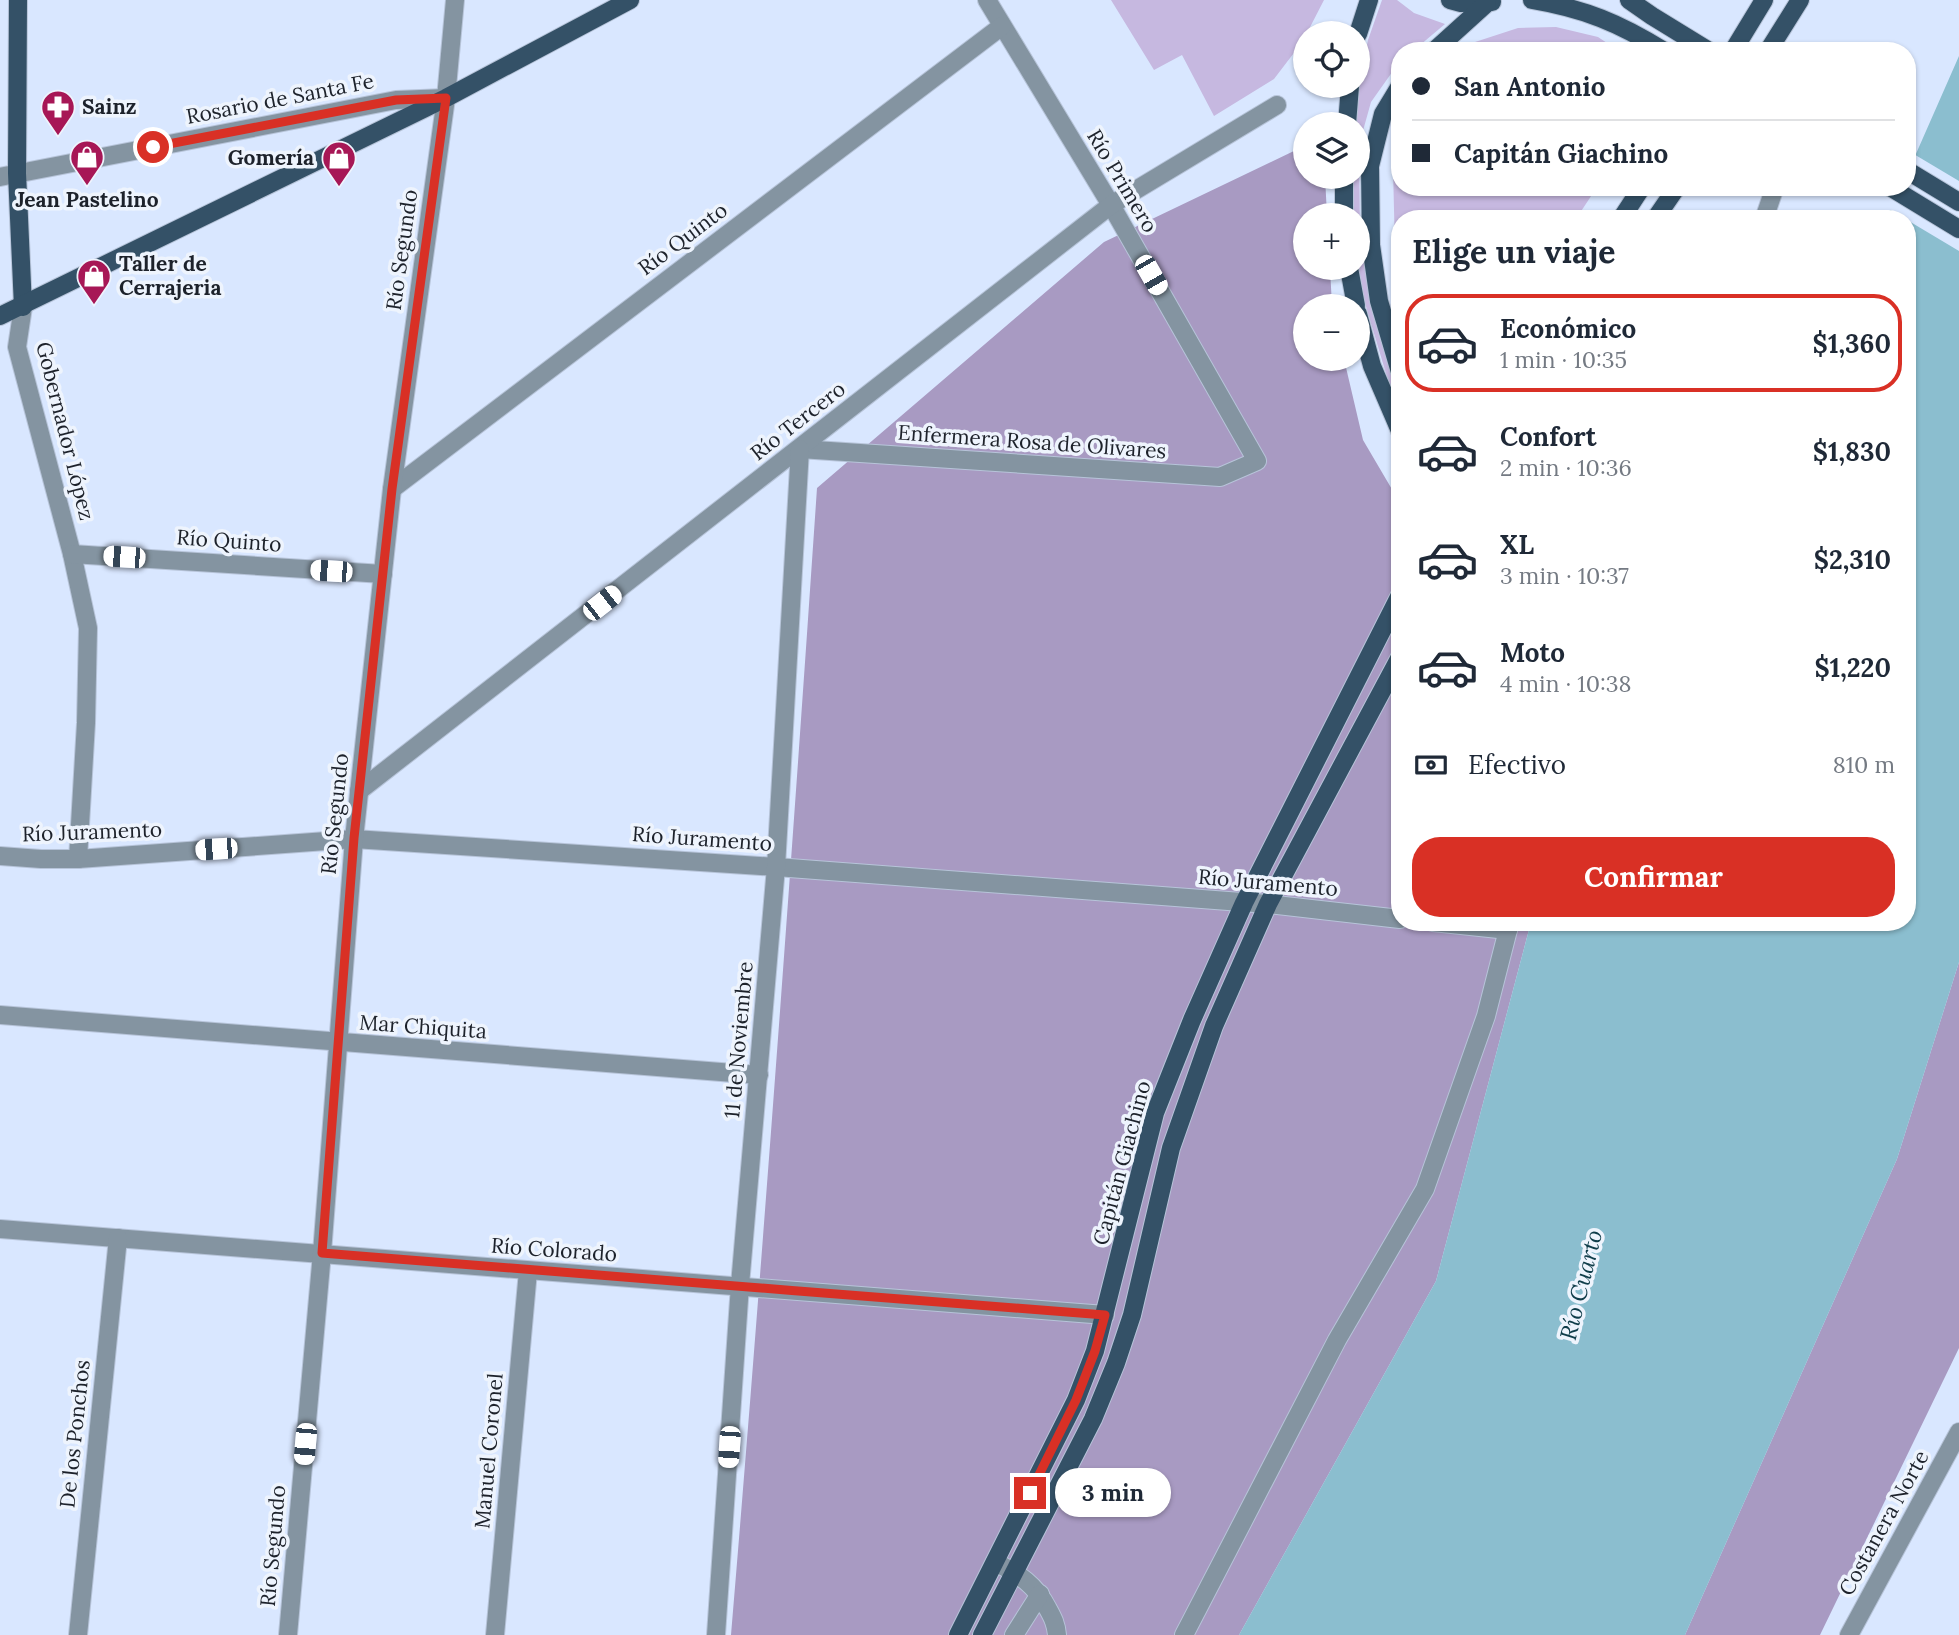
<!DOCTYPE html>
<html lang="es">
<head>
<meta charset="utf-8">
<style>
  :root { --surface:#fff; --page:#f2f2f3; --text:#1f2937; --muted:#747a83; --line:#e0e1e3; --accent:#d93025 }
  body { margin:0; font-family:Lora,serif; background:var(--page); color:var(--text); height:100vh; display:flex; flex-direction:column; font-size:26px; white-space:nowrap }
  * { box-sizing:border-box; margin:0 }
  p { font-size:23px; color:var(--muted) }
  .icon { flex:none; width:38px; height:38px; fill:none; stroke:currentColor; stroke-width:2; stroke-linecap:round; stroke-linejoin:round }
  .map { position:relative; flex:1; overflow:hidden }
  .side { position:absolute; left:1391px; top:210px; width:525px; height:721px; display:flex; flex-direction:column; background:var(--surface); border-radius:28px; box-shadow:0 2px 5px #0004 }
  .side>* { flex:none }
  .guide { position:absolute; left:1391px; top:42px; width:525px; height:154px; border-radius:28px; box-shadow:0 2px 5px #0004; display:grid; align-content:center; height:154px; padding:0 21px; background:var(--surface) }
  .fabs { position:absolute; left:1293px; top:21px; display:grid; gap:14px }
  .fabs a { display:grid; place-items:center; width:77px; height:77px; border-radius:50%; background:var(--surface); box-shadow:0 2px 5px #0004; font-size:35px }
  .end { position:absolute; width:32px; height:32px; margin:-16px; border:9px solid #d93025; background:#fff; box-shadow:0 0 0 4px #fff }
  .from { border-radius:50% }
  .bubble { position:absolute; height:49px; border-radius:24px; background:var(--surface); box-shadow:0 2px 5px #0004; font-size:23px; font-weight:700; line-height:49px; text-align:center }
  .car { position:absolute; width:21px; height:42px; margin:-21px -10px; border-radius:9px; box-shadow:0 0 5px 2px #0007; background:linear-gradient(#fff 24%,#345 0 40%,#fff 0 76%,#345 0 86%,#fff 0) }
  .guide b { display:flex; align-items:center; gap:24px; height:66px; font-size:26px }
  .guide b+b { border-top:2px solid var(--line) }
  .guide i { width:18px; height:18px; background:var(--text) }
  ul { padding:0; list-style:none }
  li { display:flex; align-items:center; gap:21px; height:98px; margin:0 14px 10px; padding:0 7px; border:4px solid transparent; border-radius:28px }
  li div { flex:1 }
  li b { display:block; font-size:26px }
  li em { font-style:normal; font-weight:700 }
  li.active { border-color:var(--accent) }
  li>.icon { width:63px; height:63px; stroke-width:1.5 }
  h2 { padding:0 21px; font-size:32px; line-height:84px }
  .pay { display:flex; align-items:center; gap:18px; height:77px; padding:0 21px; font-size:26px }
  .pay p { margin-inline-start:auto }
  .action { display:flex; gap:14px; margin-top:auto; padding:14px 21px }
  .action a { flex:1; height:80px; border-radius:28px; background:var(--accent); color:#fff; font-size:28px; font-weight:700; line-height:80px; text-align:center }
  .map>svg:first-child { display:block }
</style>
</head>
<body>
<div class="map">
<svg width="1959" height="1635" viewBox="0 0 1959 1635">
  <rect width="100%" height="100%" fill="#d9e7ff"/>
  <g fill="#c6b8e0">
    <polygon points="1111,0 1324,0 1307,33 1306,33 1303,41 1274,79 1214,116 1182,55 1154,70"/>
    <polygon points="1382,0 1397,0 1414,13 1445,24 1413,51 1400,51 1400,61 1371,102 1359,145 1360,231 1371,303 1392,373 1400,394 1400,408 1390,387 1362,293 1358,268 1358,215 1350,215 1350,177 1358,177 1358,124 1352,124 1352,121 1368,40"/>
    <polygon points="1556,27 1598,37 1619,51 1460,51 1472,43 1518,28"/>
    <polygon points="1400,113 1400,187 1597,187 1576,219 1400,219 1400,306 1396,292 1393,168"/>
  </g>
  <g fill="#a89ac2">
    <path d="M1296,150L1305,157L1306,177H1325L1327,215H1306V268H1330L1332,306H1306V359H1344L1363,440L1400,503V922H1531L1436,1281L1239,1635H731C763,1253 791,871 817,488L1104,242Z"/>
    <polygon points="1959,962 1959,1348 1820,1635 1685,1635 1897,1159"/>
  </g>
  <polygon fill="#8bbecf" points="1959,56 1959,962 1897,1159 1685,1635 1239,1635 1436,1281 1531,922 1908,922 1908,219 1886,219 1900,187 1908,187 1908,172"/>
  <polygon fill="#d9e7ff" points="1912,153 1959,181 1959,251 1887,208 1897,187 1908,187 1908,163"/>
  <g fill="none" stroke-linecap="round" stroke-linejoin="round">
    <g stroke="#b7c4d9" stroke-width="20">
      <g id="minor">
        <polyline points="0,177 396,100 446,98"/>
        <polyline points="1764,219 1775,187"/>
        <polyline points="23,307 17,347 72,554 88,628 86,723 78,859"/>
        <polyline points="800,449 1220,477 1257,461 1111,205 987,0"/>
        <polyline points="392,489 1002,26"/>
        <polyline points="72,554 383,574"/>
        <polyline points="359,791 1111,205 1277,105"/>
        <polyline points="0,856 41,859 78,859 354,839 776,867 1268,904 1400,919"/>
        <polyline points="1433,922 1508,930"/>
        <polyline points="0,1015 759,1075"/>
        <polyline points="0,1229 1105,1315"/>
        <path d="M995,1562C1020,1575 1035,1584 1048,1609C1053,1618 1056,1624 1057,1635"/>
        <polyline points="78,1635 118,1238"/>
        <polyline points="288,1635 322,1253 354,839 392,489 446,98 455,0"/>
        <polyline points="495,1635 528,1271"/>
        <polyline points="716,1635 740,1285 776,867 800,449"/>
        <polyline points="1014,1635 1040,1594"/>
        <polyline points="1184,1635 1337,1340 1425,1189 1486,1016 1510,922"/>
        <polyline points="1849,1635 1959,1432"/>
      </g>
    </g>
    <g stroke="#b7c4d9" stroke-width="20">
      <g id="major">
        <polyline points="18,0 17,173 23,307"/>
        <polyline points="1450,0 1461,3 1492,2"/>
        <path d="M1532,0C1585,9 1619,23 1664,51"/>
        <polyline points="1629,0 1652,16 1709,51"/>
        <polyline points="1358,34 1369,0"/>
        <polyline points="1434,51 1487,3"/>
        <polyline points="1733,51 1764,0"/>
        <polyline points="1768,51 1800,0"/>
        <polyline points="1400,86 1383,114 1370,166 1371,245 1379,301 1400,372"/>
        <polyline points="1347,124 1350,86"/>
        <polyline points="1908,171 1959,202"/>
        <polyline points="1344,177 1344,215"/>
        <polyline points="1890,187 1959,229"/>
        <polyline points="1621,219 1642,187"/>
        <polyline points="1655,219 1677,187"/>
        <polyline points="1349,268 1356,306"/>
        <polyline points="1358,314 1372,366 1400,431"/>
        <polyline points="0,316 446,98 630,0"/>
        <polyline points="958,1635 1076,1400 1095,1351 1155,1113 1192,1020 1244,903 1400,595"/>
        <polyline points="982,1635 1093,1419 1116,1363 1132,1315 1171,1148 1214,1026 1268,904 1400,657"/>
      </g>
    </g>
    <use href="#minor" stroke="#8494a1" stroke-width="18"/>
    <use href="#major" stroke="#345167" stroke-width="18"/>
  </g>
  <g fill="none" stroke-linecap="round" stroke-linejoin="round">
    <path stroke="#d93025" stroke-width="9" d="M153,147L396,100L446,98L392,489L354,838L322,1253C583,1275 844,1294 1105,1315L1095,1351L1076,1400L1030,1493"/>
  </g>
  <defs>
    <g id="pharmacy-pin" transform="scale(1.75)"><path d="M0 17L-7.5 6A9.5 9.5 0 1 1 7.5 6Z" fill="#a71756" stroke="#eef4fd"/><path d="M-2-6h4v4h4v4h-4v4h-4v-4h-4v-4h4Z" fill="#fff"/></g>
    <g id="shop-pin" transform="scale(1.75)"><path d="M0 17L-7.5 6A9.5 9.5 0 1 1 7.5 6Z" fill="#a71756" stroke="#eef4fd"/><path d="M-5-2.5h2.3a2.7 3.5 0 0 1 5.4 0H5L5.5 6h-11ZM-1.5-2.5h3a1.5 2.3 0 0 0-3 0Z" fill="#fff"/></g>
  </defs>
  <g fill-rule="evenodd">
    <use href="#pharmacy-pin" x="58" y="107"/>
    <use href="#shop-pin" x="87" y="157"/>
    <use href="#shop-pin" x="339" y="158"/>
    <use href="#shop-pin" x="94" y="276"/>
  </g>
  <g text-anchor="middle" stroke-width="7" stroke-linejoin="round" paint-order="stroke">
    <g font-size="21" fill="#1d222b" stroke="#eef4fd">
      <text transform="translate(280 99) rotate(-11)" y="7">Rosario de Santa Fe</text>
      <text transform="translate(1122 181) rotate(59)" y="7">Río Primero</text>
      <text transform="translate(683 239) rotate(-37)" y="7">Río Quinto</text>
      <text transform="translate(402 250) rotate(-82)" y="7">Río Segundo</text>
      <text transform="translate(798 421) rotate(-38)" y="7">Río Tercero</text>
      <text transform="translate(65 431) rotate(76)" y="7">Gobernador López</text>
      <text transform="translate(1032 442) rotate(4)" y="7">Enfermera Rosa de Olivares</text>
      <text transform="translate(229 541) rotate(4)" y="7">Río Quinto</text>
      <text transform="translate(335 814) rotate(-84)" y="7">Río Segundo</text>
      <text transform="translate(92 832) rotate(-2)" y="7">Río Juramento</text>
      <text transform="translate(702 839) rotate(4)" y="7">Río Juramento</text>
      <text transform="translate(1268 883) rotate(5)" y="7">Río Juramento</text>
      <text transform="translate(423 1027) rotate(4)" y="7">Mar Chiquita</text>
      <text transform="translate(739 1040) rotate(-85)" y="7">11 de Noviembre</text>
      <text transform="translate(1122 1163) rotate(-75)" y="7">Capitán Giachino</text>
      <text transform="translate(554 1250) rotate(4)" y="7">Río Colorado</text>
      <text transform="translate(75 1434) rotate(-84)" y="7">De los Ponchos</text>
      <text transform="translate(489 1451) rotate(-85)" y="7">Manuel Coronel</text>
      <text transform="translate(1884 1523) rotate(-61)" y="7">Costanera Norte</text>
      <text transform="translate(273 1546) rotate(-85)" y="7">Río Segundo</text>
    </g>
    <g font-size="21" font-weight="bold" fill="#1d222b" stroke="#eef4fd" text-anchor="start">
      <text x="82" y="114">Sainz</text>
      <text x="314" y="165" text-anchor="end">Gomería</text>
      <text x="87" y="207" text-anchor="middle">Jean Pastelino</text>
      <text x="119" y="271">Taller de<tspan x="119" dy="24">Cerrajeria</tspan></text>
    </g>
    <g font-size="23" font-style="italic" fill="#0f3d4a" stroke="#eef4fd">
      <text transform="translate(1581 1285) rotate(-76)" y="8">Río Cuarto</text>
    </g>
  </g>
</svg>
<div class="fabs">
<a><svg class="icon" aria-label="locate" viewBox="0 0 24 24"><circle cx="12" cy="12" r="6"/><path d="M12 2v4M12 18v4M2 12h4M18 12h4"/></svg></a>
<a><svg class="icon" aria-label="layers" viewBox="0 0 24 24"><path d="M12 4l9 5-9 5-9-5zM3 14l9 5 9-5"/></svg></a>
<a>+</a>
<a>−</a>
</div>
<i class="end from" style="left:153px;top:147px"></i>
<i class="end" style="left:1030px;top:1493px"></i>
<div class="bubble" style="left:1055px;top:1468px;width:116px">3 min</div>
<i class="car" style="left:1151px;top:275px;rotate:150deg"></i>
<i class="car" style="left:124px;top:557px;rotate:274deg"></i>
<i class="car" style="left:331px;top:571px;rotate:274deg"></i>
<i class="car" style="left:602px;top:603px;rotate:52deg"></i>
<i class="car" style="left:216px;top:849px;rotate:266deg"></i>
<i class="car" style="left:305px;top:1444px;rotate:185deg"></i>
<i class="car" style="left:729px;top:1447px;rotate:184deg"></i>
<div class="guide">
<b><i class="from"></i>San Antonio</b>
<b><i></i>Capitán Giachino</b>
</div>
<section class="side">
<h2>Elige un viaje</h2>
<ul>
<li class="active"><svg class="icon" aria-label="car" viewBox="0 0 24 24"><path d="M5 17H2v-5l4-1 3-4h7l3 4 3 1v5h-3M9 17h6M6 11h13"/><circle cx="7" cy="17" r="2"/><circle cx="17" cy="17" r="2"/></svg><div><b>Económico</b><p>1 min · 10:35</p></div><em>$1,360</em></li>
<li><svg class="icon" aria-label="car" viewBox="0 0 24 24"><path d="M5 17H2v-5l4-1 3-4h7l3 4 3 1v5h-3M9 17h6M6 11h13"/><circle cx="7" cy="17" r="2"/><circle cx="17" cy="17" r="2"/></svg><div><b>Confort</b><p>2 min · 10:36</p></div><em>$1,830</em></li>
<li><svg class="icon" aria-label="car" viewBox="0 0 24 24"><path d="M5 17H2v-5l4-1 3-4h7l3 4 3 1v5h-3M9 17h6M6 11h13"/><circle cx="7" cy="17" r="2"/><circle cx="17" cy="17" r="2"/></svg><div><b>XL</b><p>3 min · 10:37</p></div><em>$2,310</em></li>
<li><svg class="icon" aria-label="car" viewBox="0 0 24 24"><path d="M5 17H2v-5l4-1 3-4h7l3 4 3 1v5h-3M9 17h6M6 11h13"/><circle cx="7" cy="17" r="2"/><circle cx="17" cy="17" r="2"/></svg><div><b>Moto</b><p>4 min · 10:38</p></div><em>$1,220</em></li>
</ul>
<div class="pay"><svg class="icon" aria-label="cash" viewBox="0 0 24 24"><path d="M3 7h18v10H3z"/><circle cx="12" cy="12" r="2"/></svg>Efectivo<p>810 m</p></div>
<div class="action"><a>Confirmar</a></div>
</section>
</div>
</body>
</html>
